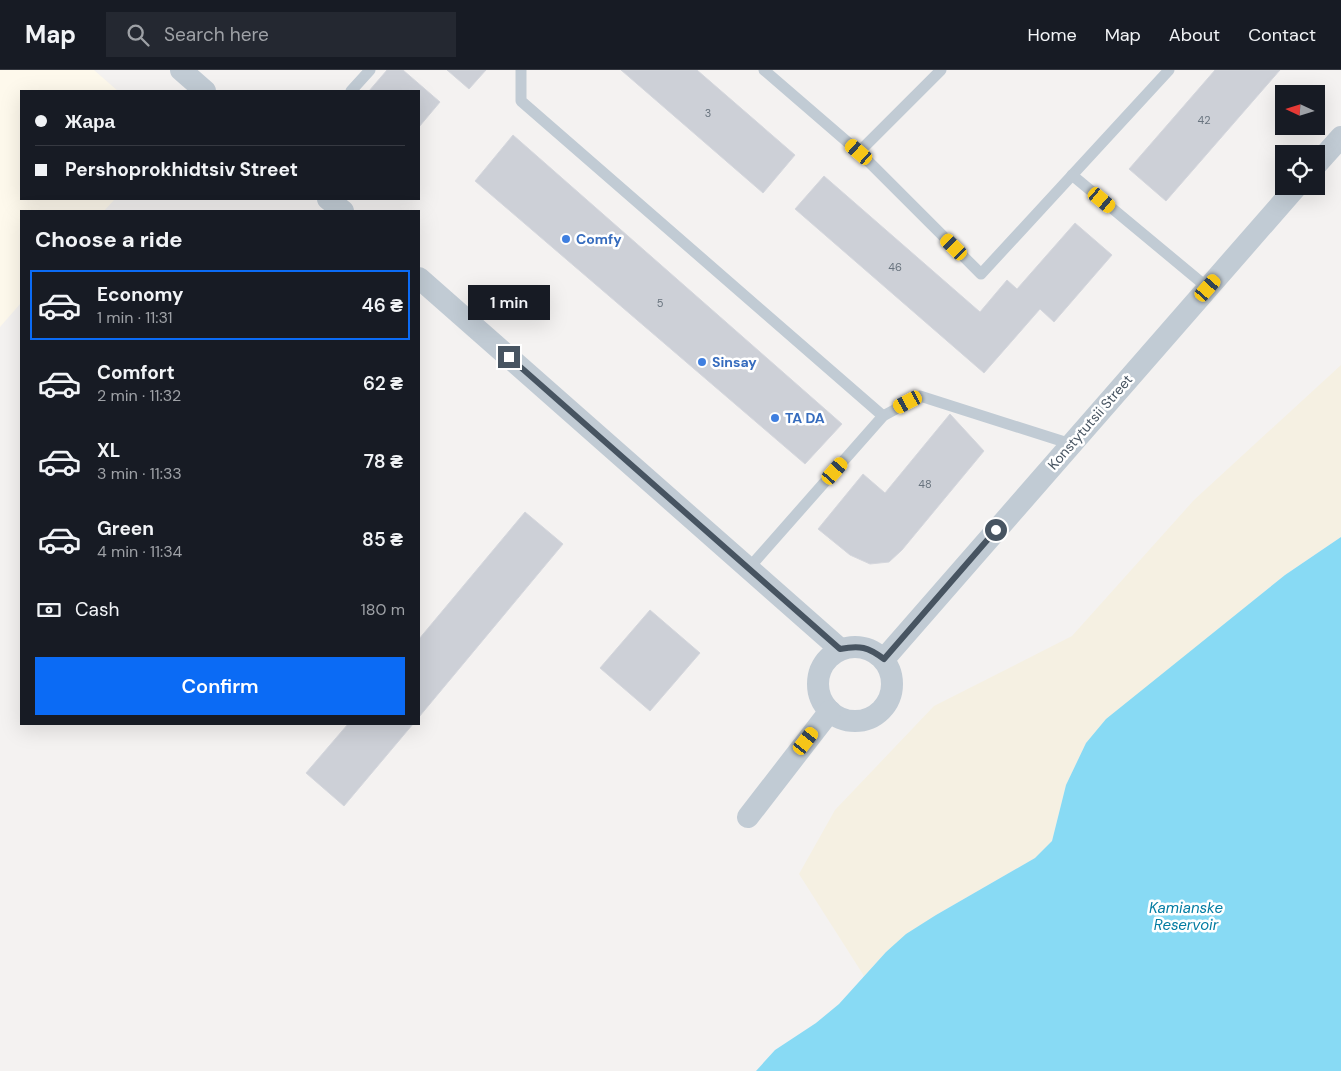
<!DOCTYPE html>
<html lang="en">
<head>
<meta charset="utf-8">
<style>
  :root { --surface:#171b24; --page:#242831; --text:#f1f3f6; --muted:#9ea1a6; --line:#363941; --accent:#0b6bf5 }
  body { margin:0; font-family:"DM Sans",sans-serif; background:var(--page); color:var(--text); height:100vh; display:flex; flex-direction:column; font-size:19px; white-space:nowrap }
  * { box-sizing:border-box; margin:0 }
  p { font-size:16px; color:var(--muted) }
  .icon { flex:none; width:28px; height:28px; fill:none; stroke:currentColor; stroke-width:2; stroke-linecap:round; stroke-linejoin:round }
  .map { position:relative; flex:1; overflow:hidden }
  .details { position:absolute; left:20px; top:140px; width:400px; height:515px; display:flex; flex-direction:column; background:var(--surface); border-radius:0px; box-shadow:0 5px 20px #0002 }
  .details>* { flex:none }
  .banner { position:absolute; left:20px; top:20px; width:400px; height:110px; border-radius:0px; box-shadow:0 5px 20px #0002; display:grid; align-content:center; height:110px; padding:0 15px; background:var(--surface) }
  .needle { width:32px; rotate:274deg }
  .controls { position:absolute; left:1275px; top:15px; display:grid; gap:10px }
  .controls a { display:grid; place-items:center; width:50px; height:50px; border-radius:0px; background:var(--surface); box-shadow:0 5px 20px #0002; font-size:25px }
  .end { position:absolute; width:22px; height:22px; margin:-11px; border:6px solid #475461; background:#fff; box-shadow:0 0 0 2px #fff }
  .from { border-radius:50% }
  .bubble { position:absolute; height:35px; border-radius:0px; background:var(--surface); box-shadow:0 5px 20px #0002; font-size:16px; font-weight:600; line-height:35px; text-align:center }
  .car { position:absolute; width:15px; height:30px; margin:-15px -8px; border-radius:6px; box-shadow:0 0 4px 1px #0007; background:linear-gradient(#f5c518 24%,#345 0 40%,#f5c518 0 76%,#345 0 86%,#f5c518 0) }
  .banner b { display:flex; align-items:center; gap:18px; height:48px; font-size:19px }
  .banner b+b { border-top:1px solid var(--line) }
  .banner i { width:12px; height:12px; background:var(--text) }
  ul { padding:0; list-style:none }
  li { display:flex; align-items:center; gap:15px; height:70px; margin:0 10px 8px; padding:0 5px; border:2px solid transparent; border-radius:0px }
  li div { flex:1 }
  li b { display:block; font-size:19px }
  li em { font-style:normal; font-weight:600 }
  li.active { border-color:var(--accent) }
  li>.icon { width:45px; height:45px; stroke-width:1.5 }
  h2 { padding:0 15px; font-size:22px; line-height:60px }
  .pay { display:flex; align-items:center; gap:12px; height:55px; padding:0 15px; font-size:19px }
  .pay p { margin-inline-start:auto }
  .button { display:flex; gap:10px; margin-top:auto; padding:10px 15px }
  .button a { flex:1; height:58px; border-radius:0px; background:var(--accent); color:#fff; font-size:20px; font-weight:600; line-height:58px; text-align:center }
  header { display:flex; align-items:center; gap:30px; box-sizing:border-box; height:70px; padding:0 25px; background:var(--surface); border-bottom:1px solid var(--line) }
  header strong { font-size:24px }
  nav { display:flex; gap:28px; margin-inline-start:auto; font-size:18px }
  .search { width:350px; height:45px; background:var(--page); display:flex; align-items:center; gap:12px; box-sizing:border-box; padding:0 18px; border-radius:0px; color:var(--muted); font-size:19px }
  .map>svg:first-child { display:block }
</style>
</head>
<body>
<header>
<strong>Map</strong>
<div class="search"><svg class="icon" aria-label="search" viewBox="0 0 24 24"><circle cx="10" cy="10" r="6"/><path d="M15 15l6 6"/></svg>Search here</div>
<nav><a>Home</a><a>Map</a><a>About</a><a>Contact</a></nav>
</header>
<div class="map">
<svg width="1341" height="1001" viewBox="0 0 1341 1001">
  <rect width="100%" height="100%" fill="#f4f2f1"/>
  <polygon fill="#fef9ec" points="0,0 94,0 118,21 21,21 21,129 115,129 104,141 21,141 21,233 0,257"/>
  <polygon fill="#f5f0e2" points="1341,295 1341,467 1285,505 1222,556 1086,673 1066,715 1052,771 1035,788 936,845 886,882 864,906 799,804 835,740 934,636 1072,566 1194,430"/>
  <polygon fill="#88daf4" points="1341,467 1341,1001 756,1001 775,980 816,953 839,934 886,882 906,864 936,845 1035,788 1052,771 1066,715 1086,673 1106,649 1285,505"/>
  <g fill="#cdd0d7" stroke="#d5d7dd">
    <polygon points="387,0 403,0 440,32 419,57 419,21 369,21"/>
    <polygon points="447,0 486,0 469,19"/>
    <polygon points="621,0 697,0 795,85 763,123"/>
    <polygon points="1215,0 1280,0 1166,131 1129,99"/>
    <polygon points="513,65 842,354 805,394 475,111"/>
    <polygon points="824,106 980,242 1007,210 1017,219 1075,153 1112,185 1054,252 1040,239 984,303 795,139"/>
    <polygon points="950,344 984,381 902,480 889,492 870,494 850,485 818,459 863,404 885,423"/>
    <polygon points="525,442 563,474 419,647 419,569"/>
    <polygon points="650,540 700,583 650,641 600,598"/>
    <polygon points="348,654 413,654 344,736 306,703"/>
  </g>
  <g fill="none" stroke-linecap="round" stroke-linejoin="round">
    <g stroke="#c1cbd4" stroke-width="11">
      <polyline points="521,0 521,31 883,346"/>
      <polyline points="764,0 859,82 981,204 1169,0"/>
      <polyline points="351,21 370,0"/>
      <polyline points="859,82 941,0"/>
      <polyline points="1072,105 1208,218"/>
      <polyline points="749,498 883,346 920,326 1071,374"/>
    </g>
    <g stroke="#c1cbd4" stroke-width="22">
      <polyline points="181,0 205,21"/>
      <polyline points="1316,95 1341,67"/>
      <polyline points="328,129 343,141"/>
      <polyline points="419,208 840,579"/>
      <circle cx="855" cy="614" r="37"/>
      <polyline points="884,589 1297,116"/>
      <polyline points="748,747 830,641"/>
    </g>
  </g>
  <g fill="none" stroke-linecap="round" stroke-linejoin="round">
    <path stroke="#475461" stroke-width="6" d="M509,287L840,579C860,575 868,577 884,589L996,460"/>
  </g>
  <g fill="#3f7fe0" stroke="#fff" stroke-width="2">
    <circle cx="566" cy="169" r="5"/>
    <circle cx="702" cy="292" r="5"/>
    <circle cx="775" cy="348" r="5"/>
  </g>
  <g text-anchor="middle" stroke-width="5" stroke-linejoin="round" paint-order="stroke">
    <g font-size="11" fill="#68737e">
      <text x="708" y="47">3</text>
      <text x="1204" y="54">42</text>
      <text x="895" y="201">46</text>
      <text x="660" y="237">5</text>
      <text x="925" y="418">48</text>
    </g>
    <g font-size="14" font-weight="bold" fill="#366cbe" stroke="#fff" text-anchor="start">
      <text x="576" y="174">Comfy</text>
      <text x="712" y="297">Sinsay</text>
      <text x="785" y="353">TA DA</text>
    </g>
    <g font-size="14" fill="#475461" stroke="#fff">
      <text transform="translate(1090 352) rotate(-49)" y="5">Konstytutsii Street</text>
    </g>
    <g font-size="15" font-style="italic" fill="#037ca2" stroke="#fff">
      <text x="1186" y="843">Kamianske<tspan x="1186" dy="17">Reservoir</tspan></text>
    </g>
  </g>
</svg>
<div class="controls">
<a><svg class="needle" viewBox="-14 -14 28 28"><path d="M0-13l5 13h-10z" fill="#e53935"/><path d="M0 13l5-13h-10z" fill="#9ea1a6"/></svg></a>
<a><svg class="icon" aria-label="locate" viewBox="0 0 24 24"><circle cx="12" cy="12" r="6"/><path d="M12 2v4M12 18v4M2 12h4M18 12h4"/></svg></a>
</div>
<i class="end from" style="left:996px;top:460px"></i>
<i class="end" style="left:509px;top:287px"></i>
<div class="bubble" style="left:468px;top:215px;width:82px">1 min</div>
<i class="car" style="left:859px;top:82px;rotate:311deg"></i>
<i class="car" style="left:1102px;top:130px;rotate:130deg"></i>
<i class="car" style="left:954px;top:177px;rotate:315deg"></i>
<i class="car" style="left:1208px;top:218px;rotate:41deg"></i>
<i class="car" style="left:908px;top:332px;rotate:242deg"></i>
<i class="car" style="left:835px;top:401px;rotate:41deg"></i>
<i class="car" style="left:806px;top:671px;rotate:38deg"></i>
<div class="banner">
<b><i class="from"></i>Жара</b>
<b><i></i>Pershoprokhidtsiv Street</b>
</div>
<section class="details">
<h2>Choose a ride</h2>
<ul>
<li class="active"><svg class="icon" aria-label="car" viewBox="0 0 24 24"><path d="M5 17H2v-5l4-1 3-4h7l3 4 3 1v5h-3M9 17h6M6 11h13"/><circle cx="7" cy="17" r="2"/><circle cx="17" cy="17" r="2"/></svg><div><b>Economy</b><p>1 min · 11:31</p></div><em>46 ₴</em></li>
<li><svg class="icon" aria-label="car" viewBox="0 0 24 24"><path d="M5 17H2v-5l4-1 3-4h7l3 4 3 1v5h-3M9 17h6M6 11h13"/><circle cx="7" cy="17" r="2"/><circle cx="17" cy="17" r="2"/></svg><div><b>Comfort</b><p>2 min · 11:32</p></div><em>62 ₴</em></li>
<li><svg class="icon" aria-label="car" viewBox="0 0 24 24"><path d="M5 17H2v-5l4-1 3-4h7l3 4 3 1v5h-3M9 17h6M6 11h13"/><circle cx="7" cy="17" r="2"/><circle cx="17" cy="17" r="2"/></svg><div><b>XL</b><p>3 min · 11:33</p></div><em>78 ₴</em></li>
<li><svg class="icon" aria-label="car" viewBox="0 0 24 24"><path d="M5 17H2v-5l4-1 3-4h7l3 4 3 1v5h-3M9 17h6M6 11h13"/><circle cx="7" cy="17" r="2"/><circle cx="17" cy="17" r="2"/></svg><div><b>Green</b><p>4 min · 11:34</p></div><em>85 ₴</em></li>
</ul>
<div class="pay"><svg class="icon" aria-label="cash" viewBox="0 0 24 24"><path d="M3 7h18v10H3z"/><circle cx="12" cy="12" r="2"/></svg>Cash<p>180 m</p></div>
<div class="button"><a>Confirm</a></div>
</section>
</div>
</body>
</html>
